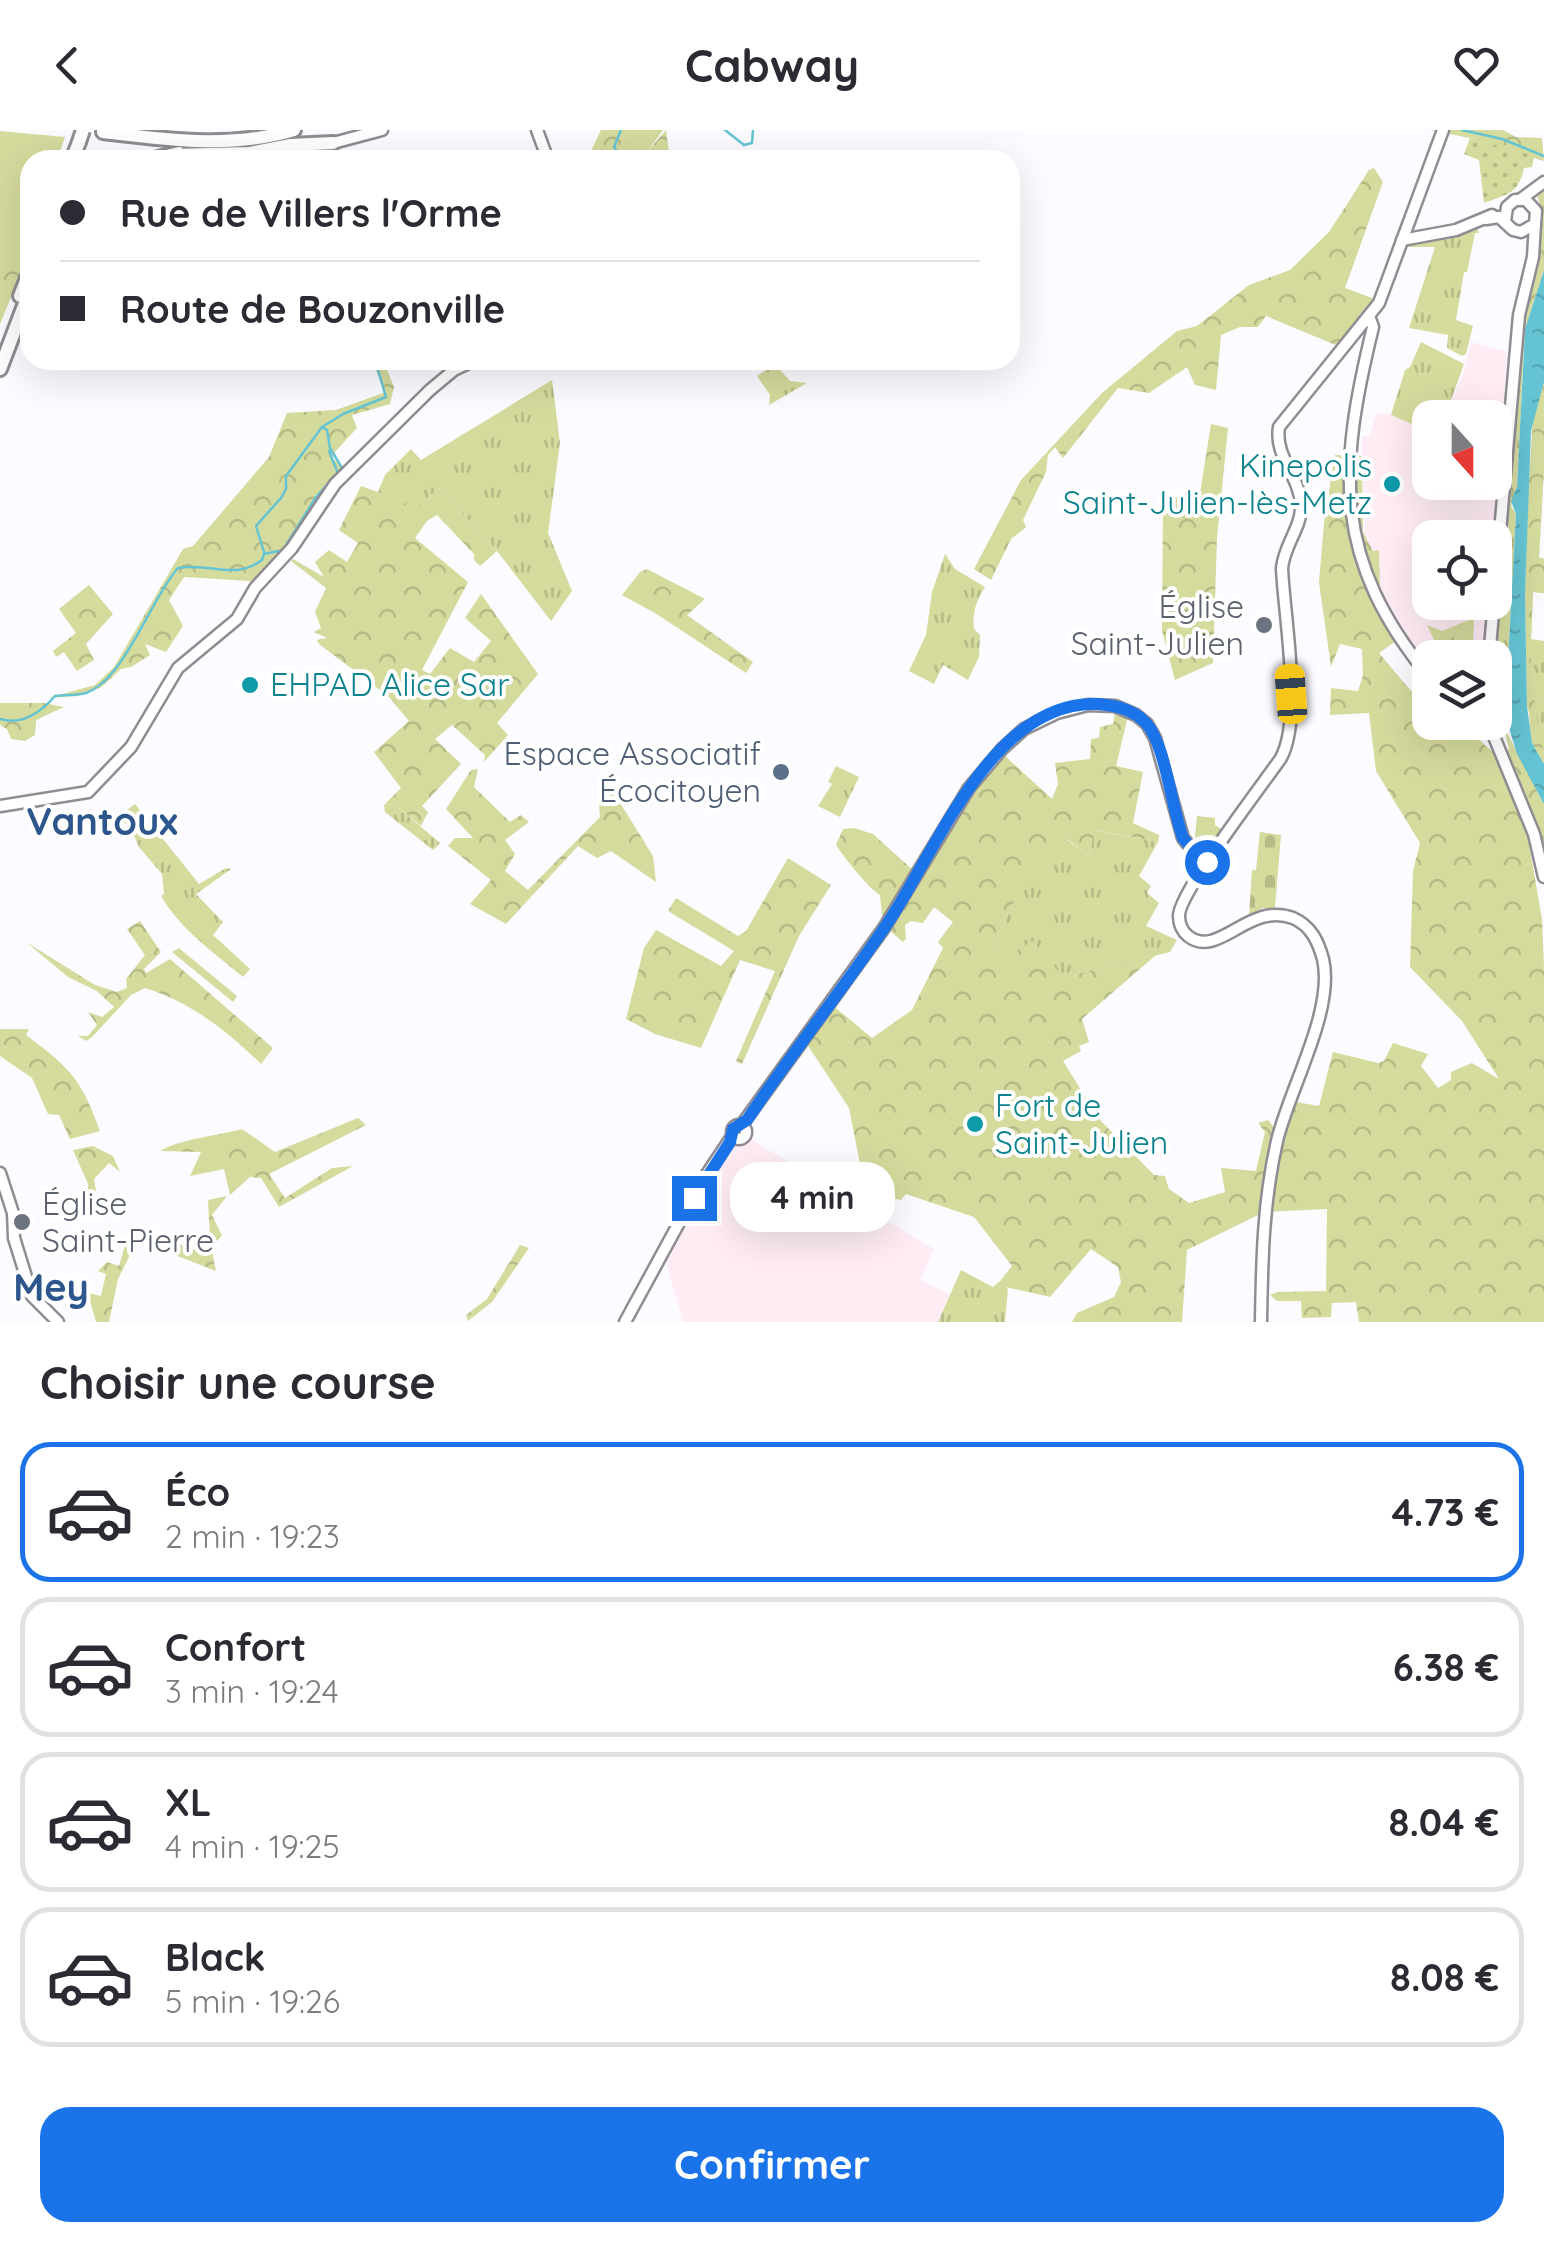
<!DOCTYPE html>
<html lang="fr">
<head>
<meta charset="utf-8">
<style>
  :root { --surface:#fff; --page:#f7f7f7; --text:#2b2b33; --muted:#7c7c81; --line:#e1e1e2; --accent:#1a73e8 }
  body { margin:0; font-family:Quicksand,sans-serif; background:var(--page); color:var(--text); height:100vh; display:flex; flex-direction:column; font-size:38px; white-space:nowrap }
  * { box-sizing:border-box; margin:0 }
  p { font-size:32px; color:var(--muted) }
  .icon { flex:none; width:55px; height:55px; fill:none; stroke:currentColor; stroke-width:2; stroke-linecap:round; stroke-linejoin:round }
  .map { position:relative; height:1192px; overflow:hidden }
  .drawer { display:flex; flex-direction:column; background:var(--surface); flex:1 }
  .drawer>* { flex:none }
  .guide { position:absolute; left:20px; top:20px; width:1000px; height:220px; border-radius:30px; box-shadow:0 10px 40px #0002; display:grid; align-content:center; height:220px; padding:0 40px; background:var(--surface) }
  .needle { width:65px; rotate:159deg }
  .tools { position:absolute; left:1412px; top:270px; display:grid; gap:20px }
  .tools a { display:grid; place-items:center; width:100px; height:100px; border-radius:20px; background:var(--surface); box-shadow:0 10px 40px #0002; font-size:50px }
  .end { position:absolute; width:45px; height:45px; margin:-22px; border:12px solid #1a73e8; background:#fff; box-shadow:0 0 0 5px #fff }
  .from { border-radius:50% }
  .bubble { position:absolute; height:70px; border-radius:30px; background:var(--surface); box-shadow:0 10px 40px #0002; font-size:32px; font-weight:800; line-height:70px; text-align:center }
  .car { position:absolute; width:30px; height:60px; margin:-30px -15px; border-radius:12px; box-shadow:0 0 8px 2px #0007; background:linear-gradient(#f5c518 24%,#345 0 40%,#f5c518 0 76%,#345 0 86%,#f5c518 0) }
  .guide b { display:flex; align-items:center; gap:35px; height:95px; font-size:38px }
  .guide b+b { border-top:2px solid var(--line) }
  .guide i { width:25px; height:25px; background:var(--text) }
  ul { padding:0; list-style:none }
  li { display:flex; align-items:center; gap:30px; height:140px; margin:0 20px 15px; padding:0 20px; border:5px solid var(--line); border-radius:30px }
  li div { flex:1 }
  li b { display:block; font-size:38px }
  li em { font-style:normal; font-weight:800 }
  li.active { border-color:var(--accent) }
  li>.icon { width:90px; height:90px; stroke-width:1.5 }
  h2 { padding:0 40px; font-size:45px; line-height:120px }
  .button { display:flex; gap:20px; margin-top:auto; padding:20px 40px }
  .button a { flex:1; height:115px; border-radius:30px; background:var(--accent); color:#fff; font-size:40px; font-weight:800; line-height:115px; text-align:center }
  header { display:flex; justify-content:space-between; align-items:center; height:130px; padding:0 40px; background:var(--surface); font-size:45px; font-weight:800 }
  .map>svg:first-child { display:block }
</style>
</head>
<body>
<header><svg class="icon" aria-label="back" viewBox="0 0 24 24"><path d="M15 5l-7 7 7 7"/></svg>Cabway<svg class="icon" aria-label="heart" viewBox="0 0 24 24"><path d="M12 20l-8-8c-3-5 5-10 8-4 3-6 11-1 8 4z"/></svg></header>
<div class="map">
<svg width="1544" height="1192" viewBox="0 0 1544 1192">
  <defs>
    <pattern id="grass-tufts" width="24" height="20" patternUnits="userSpaceOnUse" patternTransform="scale(2.5)"><rect width="24" height="20" fill="#d5da9d"/><path d="M3 7l-1-3M5 7V3M7 7l1-3M15 17l-1-3M17 17v-4M19 17l1-3" fill="none" stroke="#b6ba86"/></pattern>
    <pattern id="forest-crowns" width="20" height="18" patternUnits="userSpaceOnUse" patternTransform="scale(2.5)"><rect width="20" height="18" fill="#d5da9d"/><path d="M2 6a3 3 0 1 1 6 0M12 15a3 3 0 1 1 6 0" fill="none" stroke="#b6ba86"/></pattern>
    <pattern id="cemetery-stones" width="16" height="16" patternUnits="userSpaceOnUse" patternTransform="scale(2.5)"><rect width="16" height="16" fill="#d5da9d"/><path d="M2 7V4a2 2 0 0 1 4 0v3zM10 15v-3a2 2 0 0 1 4 0v3z" fill="#b6ba86"/></pattern>
    <pattern id="garden-dots" width="8" height="8" patternUnits="userSpaceOnUse" patternTransform="scale(2.5)"><rect width="8" height="8" fill="#d5da9d"/><path d="M2 2h.1M6 6h.1" fill="none" stroke="#b6ba86" stroke-width="1.8" stroke-linecap="round"/></pattern>
    <pattern id="water-ripples" width="26" height="14" patternUnits="userSpaceOnUse" patternTransform="scale(2.5)"><rect width="26" height="14" fill="#65c4d3"/><path d="M2 4q2-2 4 0t4 0M15 11q2-2 4 0t4 0" fill="none" stroke="#57a7b4"/></pattern>
  </defs>
  <rect width="100%" height="100%" fill="#fcfbff"/>
  <g fill="#ffecf5">
    <polygon points="1471,212 1507,222 1494,407 1430,408 1430,472 1489,473 1485,527 1430,528 1430,544 1400,507 1385,475 1380,460 1379,421 1373,421 1365,411 1362,306 1369,306 1377,282 1391,285 1430,302 1430,352 1495,352 1495,288 1445,287 1463,244"/>
    <polygon points="745,1006 934,1119 920,1150 950,1164 938,1192 683,1192 667,1135 693,1068 735,1008"/>
  </g>
  <g fill="url(#grass-tufts)">
    <polygon points="629,0 663,0 643,28 618,16"/>
    <polygon points="1476,96 1479,103 1475,103 1467,142 1464,142 1456,190 1473,196 1466,224 1462,226 1447,218 1448,205 1409,198 1435,117 1405,117 1406,114"/>
    <polygon points="1518,196 1525,199 1517,357 1511,376 1516,384 1505,585 1495,583 1495,528 1491,528"/>
    <polygon points="1421,212 1464,234 1445,287 1430,288 1430,302 1391,285 1405,240 1410,237"/>
    <polygon points="775,234 790,251 807,253 769,275 770,265 757,246"/>
    <polygon points="552,250 560,313 548,403 572,461 551,491 497,421 439,358 417,378 398,379 378,362 385,345 411,319 421,330"/>
    <polygon points="1544,252 1544,340 1539,428 1544,429 1544,463 1533,462 1531,509 1544,511 1544,634 1527,576 1525,465 1540,270"/>
    <path d="M945,424L955,439L985,457C976,472 972,482 974,499L980,505L979,527L968,550L943,535L934,554L909,541L926,505L932,462Z"/>
    <polygon points="1474,488 1473,513 1438,526 1440,523 1427,495 1442,501"/>
    <polygon points="836,636 859,647 840,687 818,676 832,654 828,652"/>
    <path d="M135,674L199,754L226,738L231,739L196,764L223,792L213,805L250,839L243,847C212,821 181,800 161,766L164,764L162,744L139,717L129,695L115,689Z"/>
    <polygon points="394,674 440,713 433,720 385,682 384,675"/>
    <polygon points="1197,686 1215,688 1215,695 1225,701 1212,718 1194,717"/>
    <path d="M1094,700L1158,712L1139,746L1151,756L1147,763L1159,773L1146,796L1177,810L1170,822L1077,844L1068,854L1017,820L1007,832L993,816C1008,782 1033,725 1066,709L1089,726Z"/>
    <polygon points="179,818 237,866 233,872 172,822"/>
    <polygon points="961,1140 993,1157 1000,1151 1008,1159 1005,1192 938,1192"/>
  </g>
  <g fill="url(#forest-crowns)">
    <polygon points="601,0 629,0 619,16 642,28 666,0 670,30 597,30 599,26 591,21"/>
    <polygon points="1430,0 1503,0 1516,7 1542,8 1544,31 1470,8"/>
    <polygon points="1374,38 1383,52 1345,158 1375,169 1338,216 1266,186 1258,197 1240,197 1221,205 1216,260 1195,255 1187,237 1149,263 1118,258 1063,328 1055,317 1048,325 1046,342 1023,390 1026,397 1011,409 991,450 974,439 1021,350 1102,263 1177,201 1197,196 1249,155 1290,140 1329,102 1369,40"/>
    <polygon points="1544,55 1544,140 1525,199 1525,181 1542,84 1537,65"/>
    <polygon points="30,76 30,103 25,121 28,126 0,194 0,129"/>
    <polygon points="371,230 383,230 394,257 390,274 352,285 357,298 333,324 333,329 346,339 315,366 317,376 253,456 249,451 184,447 169,470 183,496 166,522 145,514 150,525 131,537 121,539 100,558 78,566 48,568 95,555 114,537 183,419 193,416 269,327 287,283 336,280 386,262"/>
    <path d="M1544,252V340L1538,427L1544,429V463L1533,462C1532,498 1528,536 1534,572C1537,594 1544,611 1544,634L1532,613L1530,601L1525,465L1528,365L1533,287Z"/>
    <polygon points="1211,294 1228,298 1217,408 1213,533 1175,550 1162,501 1163,373 1169,366 1199,370"/>
    <path d="M1335,325L1362,326L1363,402L1373,421L1379,420L1380,460L1373,474L1396,511L1379,523L1411,561L1427,551L1430,555V592L1461,593L1495,624L1509,619L1503,595L1544,674V723L1537,701L1526,697L1542,789L1544,838V1192H1359L1356,1172L1332,1173L1331,1187L1302,1188L1301,1171H1277L1270,1165L1277,1162L1326,1161L1327,1079L1264,1082L1187,1120L1182,1192H1072L1077,1183L1114,1167L1121,1152L1118,1137L1091,1119L1050,1167L1001,1156L1000,1151L1012,1136L974,1087L906,1064L901,1070L887,1067L876,1084L869,1080L849,978L805,911L831,874L872,908L912,880L943,818L938,812L953,792L934,777L923,793L911,791L905,795L906,809L903,812L889,800L975,658L1003,624L1052,669L1058,654L1055,633L1090,629L1091,609L1099,608L1100,597L1113,594L1115,582L1128,586L1116,636L1143,642L1133,693L1159,705L1158,712L1095,700L1089,726L1067,709C1033,725 1008,783 993,816L1007,831L1017,820L1033,811L1068,853L1077,844L1156,825L1082,889L1089,912L1079,916L1081,921L1063,931L1099,989L1154,1045L1165,1046L1169,1059L1189,1073L1225,1062L1221,1038L1256,1041L1265,1002L1258,993L1268,990L1276,1000L1296,972L1319,976L1333,922L1378,933L1384,931L1393,913L1428,924L1421,936L1438,958L1451,950V942L1472,933L1499,949L1462,891L1410,837L1413,741L1420,713L1376,641L1369,583L1330,585L1331,558L1358,561L1363,545L1362,519L1340,514L1331,537L1319,452L1324,393Z"/>
    <polygon points="361,356 378,362 398,378 410,370 417,377 439,358 497,421 480,436 474,430 474,424 437,385 427,391 415,408 468,452 422,540 430,544 450,518 474,532 491,511 465,488 481,464 538,544 497,593 508,605 484,632 485,625 452,595 435,609 461,634 422,676 428,682 421,696 394,674 384,675 401,658 374,622 409,591 389,567 319,514 317,510 327,508 314,502 321,498 315,482 326,458 291,431 293,429 324,447 315,432 329,420 347,432 358,413 339,400"/>
    <polygon points="647,439 705,469 687,485 753,532 746,543 655,483 622,465 640,442"/>
    <polygon points="89,455 113,484 86,514 94,530 77,541 64,522 56,527 53,521 76,503 59,479"/>
    <polygon points="0,573 44,573 64,577 36,590 35,605 25,611 11,609 7,599 0,595"/>
    <polygon points="478,639 474,657 510,692 521,685 529,692 505,710 515,724 505,741 528,760 600,687 599,672 614,663 653,726 656,752 611,721 597,728 578,716 506,794 470,774 491,750 448,716 455,708 473,708 446,679 471,640"/>
    <path d="M854,698L873,704L914,741L886,787L882,785L880,765C870,760 843,726 836,715L843,699Z"/>
    <polygon points="788,728 831,755 799,806 742,934 736,931 775,841 740,830 701,918 655,904 626,889 644,818 656,800 721,836 734,821 668,781 676,768 738,806 746,801"/>
    <path d="M140,791L161,822L144,839L146,843L170,829L273,918L261,934C227,901 191,872 145,858L131,865L92,907L86,911L78,906H88L97,895L88,882L102,887L114,877L97,861L68,847L26,812L95,855L117,862L127,858L126,849L145,825L127,799Z"/>
    <path d="M0,899H29L26,905C70,938 81,948 100,1001L70,1009L59,985L48,984L32,948L0,926Z"/>
    <path d="M358,988L366,995L269,1044L285,1068L332,1038L353,1036L279,1077L261,1048L250,1047L230,1065L224,1039L190,1046L201,1022L160,1021C180,1009 217,1006 242,999L275,1022Z"/>
    <polygon points="93,1016 113,1026 120,1042 109,1033 94,1049 96,1062 88,1061 88,1054 73,1020"/>
    <polygon points="227,1066 212,1085 222,1106 211,1116 216,1141 167,1122 149,1110 176,1113 203,1123 210,1108 208,1070"/>
    <polygon points="125,1115 133,1119 118,1149 109,1192 96,1192 88,1163 101,1166 106,1144 98,1141 107,1132 119,1136"/>
    <polygon points="520,1115 529,1118 492,1172 468,1191 466,1185 487,1169"/>
  </g>
  <polygon fill="url(#cemetery-stones)" points="1260,702 1281,705 1275,778 1263,778 1249,786 1252,740 1256,740"/>
  <path fill="url(#garden-dots)" d="M1470,8L1534,26L1532,37L1524,38C1518,65 1507,64 1484,73L1479,30L1464,24Z"/>
  <polygon fill="#d5da9d" points="0,1 65,7 57,30 30,30 30,101 0,132"/>
  <polygon fill="url(#water-ripples)" points="1544,140 1544,252 1531,301 1525,465 1527,576 1532,613 1544,634 1544,674 1517,624 1505,585 1516,384 1511,371 1517,357 1525,199"/>
  <g fill="none" stroke-linecap="round" stroke-linejoin="round">
    <g stroke="#65c4d3" stroke-width="2.5">
      <polyline points="621,0 614,17 619,24 633,30"/>
      <polyline points="725,0 744,15 752,13 753,0"/>
      <polyline points="1462,0 1502,9 1544,26"/>
      <polyline points="329,321 337,341"/>
      <polyline points="264,422 256,396 281,368 286,359 286,346 322,297 343,284 386,267 375,230"/>
      <path d="M0,589C23,596 41,582 55,566C65,564 76,566 86,563C125,549 151,468 178,438C211,432 233,451 262,430L264,424L283,420L316,367L342,338L330,318L327,300L322,297"/>
    </g>
    <g stroke="#8f8d93" stroke-width="15">
      <g id="major">
        <polyline points="537,0 548,30"/>
        <polyline points="333,13 382,0"/>
        <polyline points="1521,69 1544,52"/>
        <polyline points="1486,89 1499,87 1513,100 1521,102 1535,94 1536,81 1526,70 1515,70 1507,77 1505,91"/>
        <polyline points="1402,110 1456,100 1492,85"/>
        <path d="M1369,186L1373,197C1338,340 1332,429 1430,548"/>
        <polyline points="1495,459 1519,185 1533,127 1535,94"/>
        <polyline points="1489,528 1494,472"/>
        <polyline points="1468,592 1479,597 1487,592"/>
        <polyline points="1488,592 1534,704 1544,747"/>
        <polyline points="0,676 88,662 131,617 178,538 237,489 255,458 292,418 335,354 430,260 454,240 475,230"/>
        <circle cx="739" cy="1002" r="7"/>
        <polyline points="741,996 884,798 969,658 1002,619 1024,599 1057,583 1088,575 1115,576 1136,585 1147,594 1155,608 1183,708 1194,722 1207,730"/>
        <polyline points="0,1043 13,1083 14,1108 32,1166 58,1192"/>
        <polyline points="625,1192 699,1056 733,1005"/>
        <path d="M1261,1192C1262,1130 1263,1072 1277,1011C1289,959 1335,881 1323,829C1318,811 1311,796 1293,788C1249,771 1218,830 1188,806C1182,801 1179,793 1179,786C1178,764 1263,654 1281,628C1303,587 1284,486 1282,438C1284,415 1302,397 1301,375C1300,346 1274,327 1279,297L1379,173L1443,0"/>
      </g>
    </g>
    <g stroke="#8f8d93" stroke-width="18">
      <g id="highway">
        <path d="M103,2C168,10 230,19 294,0"/>
        <polyline points="172,25 250,23 291,15 333,13"/>
        <polyline points="72,30 79,12"/>
        <polyline points="150,30 179,23"/>
        <polyline points="20,166 30,141"/>
        <polyline points="0,239 30,160"/>
      </g>
    </g>
    <use href="#major" stroke="#fff" stroke-width="10"/>
    <use href="#highway" stroke="#fff" stroke-width="12"/>
    <g stroke="#8f8d93" stroke-width="18" stroke-linecap="butt">
      <polyline id="highway-bridge" points="79,12 83,0"/>
    </g>
    <use href="#highway-bridge" stroke="#fff" stroke-width="12"/>
  </g>
  <g fill="none" stroke-linecap="round" stroke-linejoin="round">
    <path stroke="#1a73e8" stroke-width="12" d="M694,1068L730,1012L733,999L747,990C791,924 841,862 885,797C935,725 991,570 1097,574C1115,575 1133,579 1146,593C1165,613 1172,679 1183,708L1193,720L1208,722L1207,732"/>
  </g>
  <g fill="#0f9aa8" stroke="#fff" stroke-width="4">
    <circle cx="1392" cy="354" r="10"/>
    <circle cx="250" cy="555" r="10"/>
    <circle cx="975" cy="994" r="10"/>
  </g>
  <g fill="#6b7280" stroke="#fff" stroke-width="4">
    <circle cx="1264" cy="495" r="10"/>
    <circle cx="22" cy="1092" r="10"/>
  </g>
  <circle fill="#5c6f8a" stroke="#fff" stroke-width="4" cx="781" cy="642" r="10"/>
  <g text-anchor="middle" stroke-width="8" stroke-linejoin="round" paint-order="stroke">
    <g font-size="32" fill="#0d838f" stroke="#fff" text-anchor="start">
      <text x="1372" y="347" text-anchor="end">Kinepolis<tspan x="1372" dy="37">Saint-Julien-lès-Metz</tspan></text>
      <text x="270" y="566">EHPAD Alice Sar</text>
      <text x="995" y="987">Fort de<tspan x="995" dy="37">Saint-Julien</tspan></text>
    </g>
    <g font-size="32" fill="#5b616d" stroke="#fff" text-anchor="end">
      <text x="1244" y="488">Église<tspan x="1244" dy="37">Saint-Julien</tspan></text>
      <text x="42" y="1085" text-anchor="start">Église<tspan x="42" dy="37">Saint-Pierre</tspan></text>
    </g>
    <g font-size="32" fill="#4e5e75" stroke="#fff" text-anchor="end">
      <text x="761" y="635">Espace Associatif<tspan x="761" dy="37">Écocitoyen</tspan></text>
    </g>
    <g font-size="38" font-weight="bold" fill="#2d578c" stroke="#fff">
      <text x="102" y="705">Vantoux</text>
      <text x="51" y="1171">Mey</text>
    </g>
  </g>
</svg>
<div class="tools">
<a><svg class="needle" viewBox="-14 -14 28 28"><path d="M0-13l5 13h-10z" fill="#e53935"/><path d="M0 13l5-13h-10z" fill="#7c7c81"/></svg></a>
<a><svg class="icon" aria-label="locate" viewBox="0 0 24 24"><circle cx="12" cy="12" r="6"/><path d="M12 2v4M12 18v4M2 12h4M18 12h4"/></svg></a>
<a><svg class="icon" aria-label="layers" viewBox="0 0 24 24"><path d="M12 4l9 5-9 5-9-5zM3 14l9 5 9-5"/></svg></a>
</div>
<i class="end from" style="left:1207px;top:732px"></i>
<i class="end" style="left:694px;top:1068px"></i>
<div class="bubble" style="left:730px;top:1032px;width:165px">4 min</div>
<i class="car" style="left:1291px;top:564px;rotate:356deg"></i>
<div class="guide">
<b><i class="from"></i>Rue de Villers l'Orme</b>
<b><i></i>Route de Bouzonville</b>
</div>
</div>
<section class="drawer">
<h2>Choisir une course</h2>
<ul>
<li class="active"><svg class="icon" aria-label="car" viewBox="0 0 24 24"><path d="M5 17H2v-5l4-1 3-4h7l3 4 3 1v5h-3M9 17h6M6 11h13"/><circle cx="7" cy="17" r="2"/><circle cx="17" cy="17" r="2"/></svg><div><b>Éco</b><p>2 min · 19:23</p></div><em>4.73 €</em></li>
<li><svg class="icon" aria-label="car" viewBox="0 0 24 24"><path d="M5 17H2v-5l4-1 3-4h7l3 4 3 1v5h-3M9 17h6M6 11h13"/><circle cx="7" cy="17" r="2"/><circle cx="17" cy="17" r="2"/></svg><div><b>Confort</b><p>3 min · 19:24</p></div><em>6.38 €</em></li>
<li><svg class="icon" aria-label="car" viewBox="0 0 24 24"><path d="M5 17H2v-5l4-1 3-4h7l3 4 3 1v5h-3M9 17h6M6 11h13"/><circle cx="7" cy="17" r="2"/><circle cx="17" cy="17" r="2"/></svg><div><b>XL</b><p>4 min · 19:25</p></div><em>8.04 €</em></li>
<li><svg class="icon" aria-label="car" viewBox="0 0 24 24"><path d="M5 17H2v-5l4-1 3-4h7l3 4 3 1v5h-3M9 17h6M6 11h13"/><circle cx="7" cy="17" r="2"/><circle cx="17" cy="17" r="2"/></svg><div><b>Black</b><p>5 min · 19:26</p></div><em>8.08 €</em></li>
</ul>
<div class="button"><a>Confirmer</a></div>
</section>
</body>
</html>
